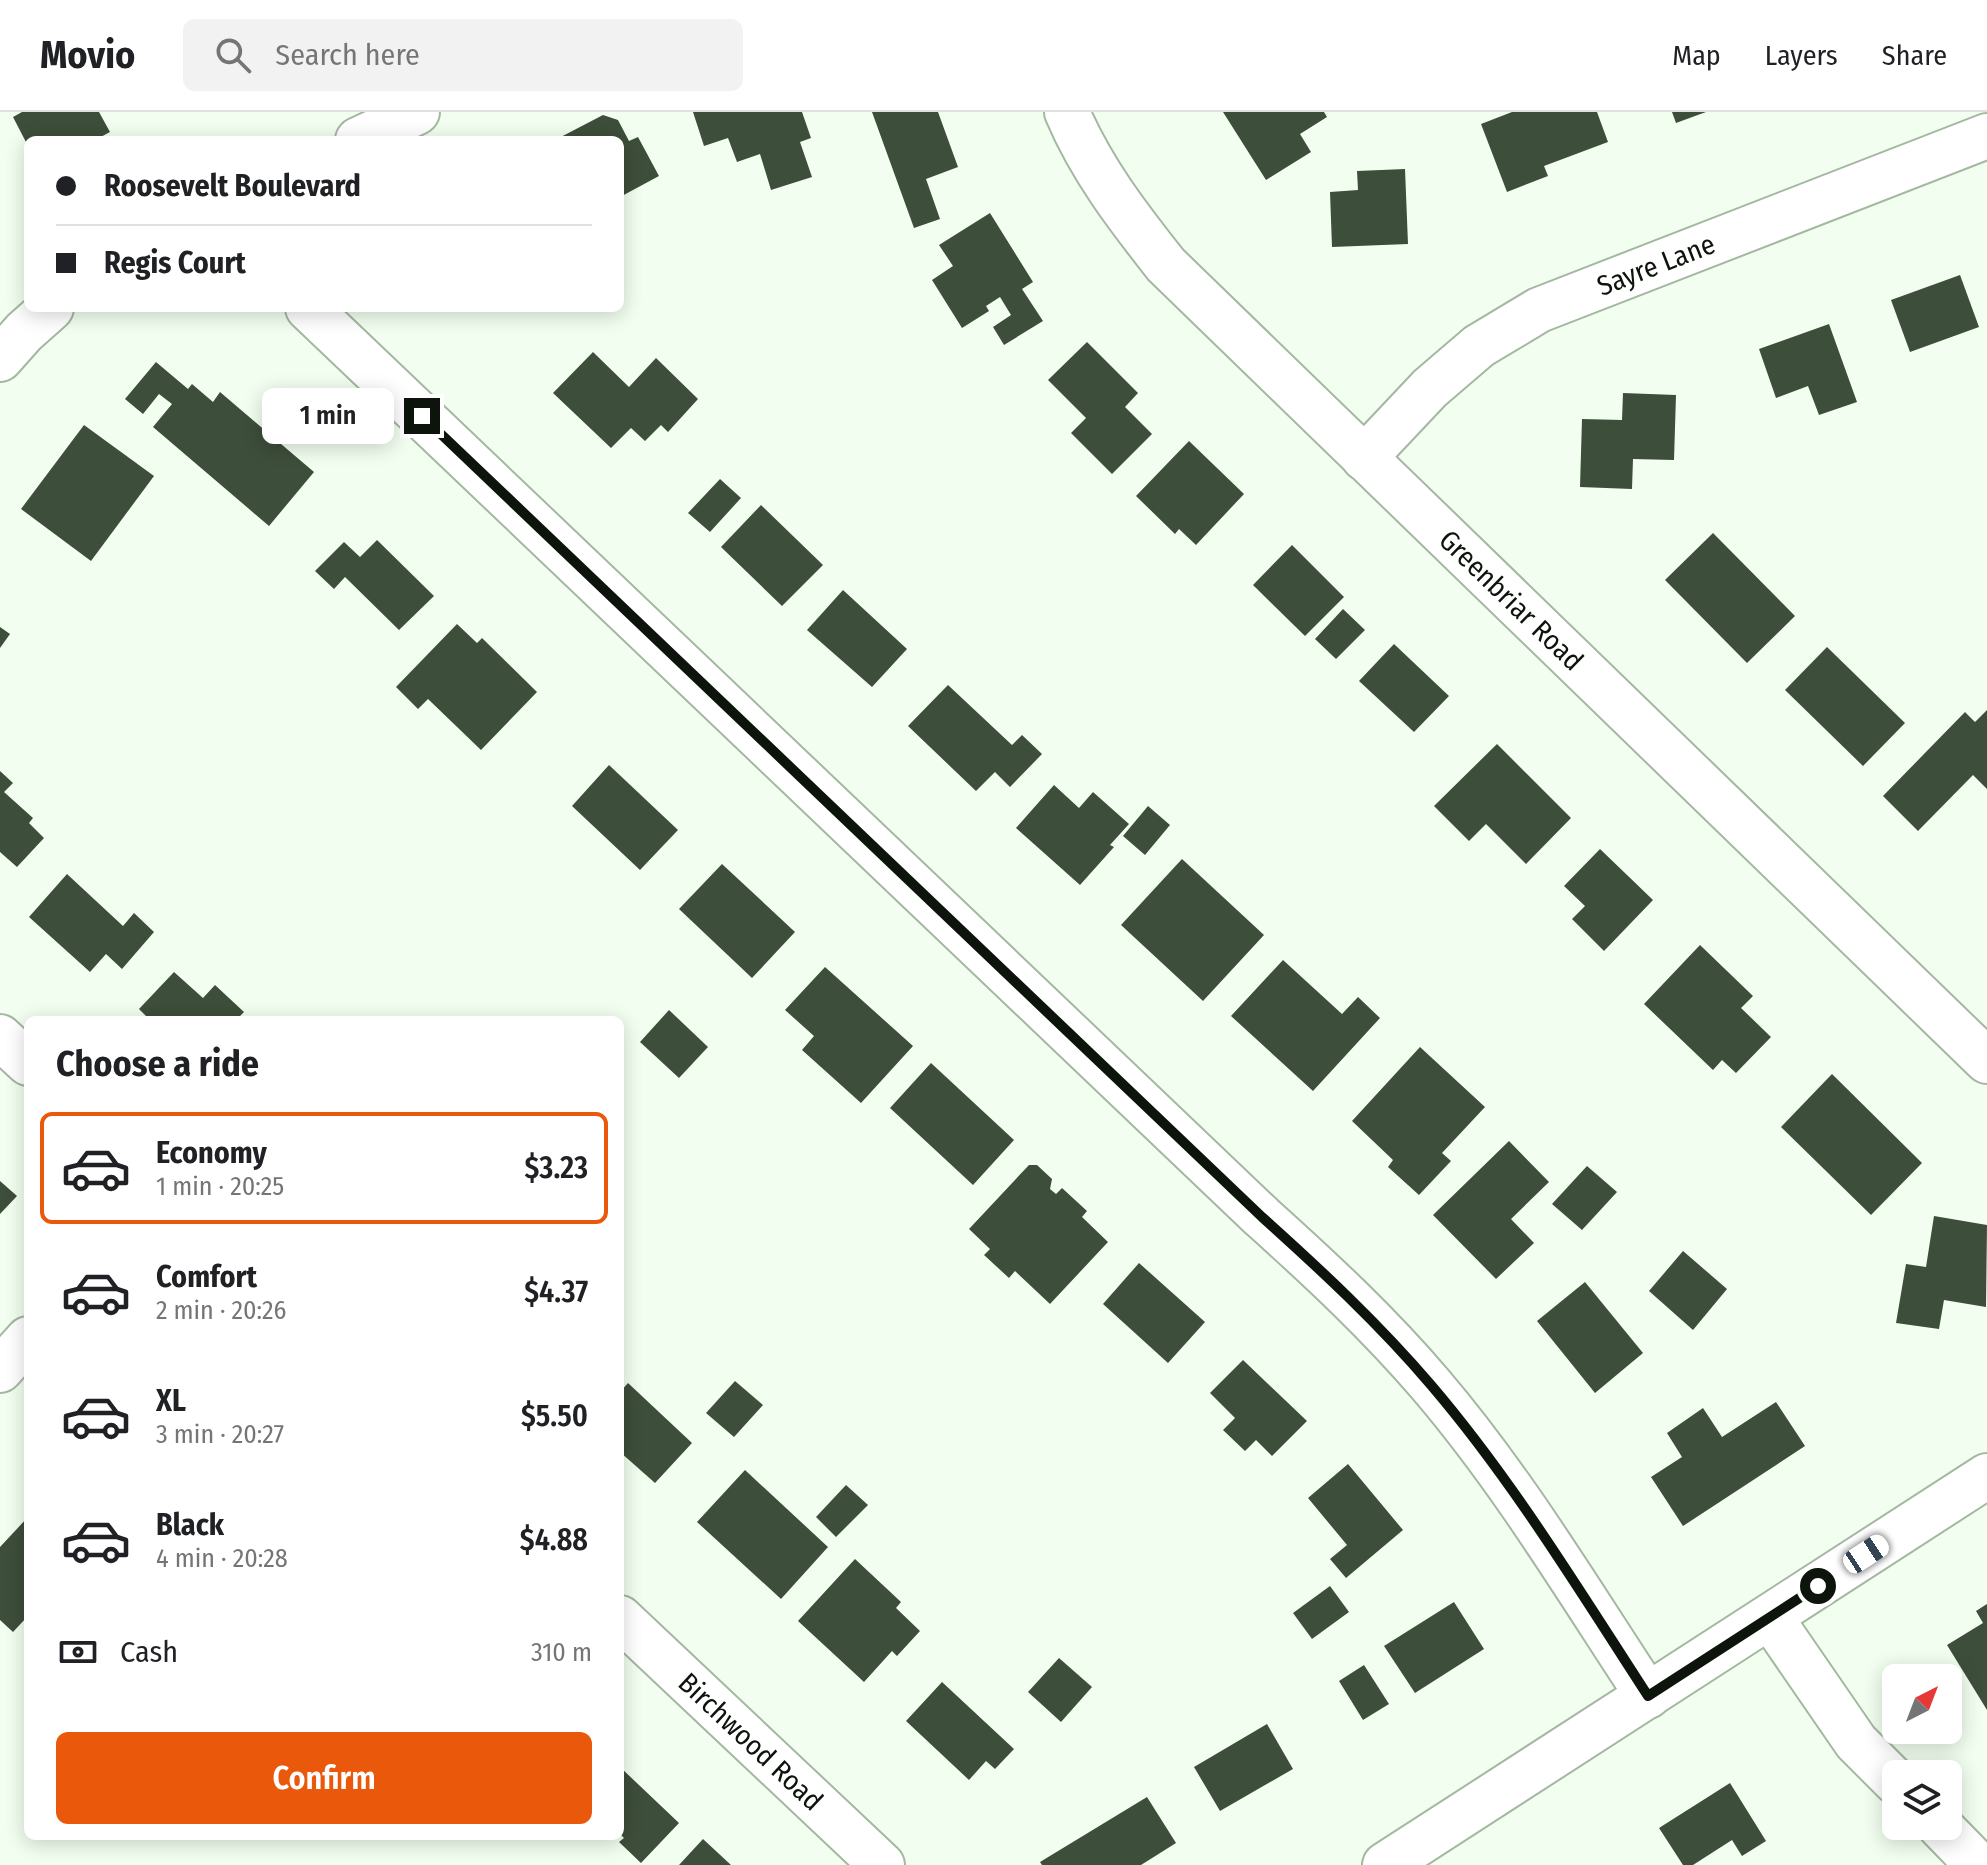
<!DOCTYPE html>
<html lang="en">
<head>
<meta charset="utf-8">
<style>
  :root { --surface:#fff; --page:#f2f2f2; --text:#202124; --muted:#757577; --line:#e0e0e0; --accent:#ea580c }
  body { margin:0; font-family:"Fira Sans Condensed",sans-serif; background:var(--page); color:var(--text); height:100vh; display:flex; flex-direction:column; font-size:30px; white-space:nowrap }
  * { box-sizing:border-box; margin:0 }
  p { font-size:26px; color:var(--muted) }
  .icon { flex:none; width:44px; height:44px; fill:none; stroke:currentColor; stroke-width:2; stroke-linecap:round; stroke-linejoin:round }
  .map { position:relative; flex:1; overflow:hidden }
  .side { position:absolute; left:24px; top:904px; width:600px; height:824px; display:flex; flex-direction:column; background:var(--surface); border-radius:12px; box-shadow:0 4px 20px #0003 }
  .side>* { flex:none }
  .hud { position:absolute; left:24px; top:24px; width:600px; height:176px; border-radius:12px; box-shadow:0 4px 20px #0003; display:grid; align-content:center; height:176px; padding:0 32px; background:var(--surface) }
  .needle { width:52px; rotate:42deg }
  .controls { position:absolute; left:1882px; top:1552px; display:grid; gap:16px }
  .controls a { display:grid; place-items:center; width:80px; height:80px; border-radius:12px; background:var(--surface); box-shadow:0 4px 20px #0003; font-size:40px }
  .end { position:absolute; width:36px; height:36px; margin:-18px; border:10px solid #0d140c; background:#fff; box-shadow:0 0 0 4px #fff }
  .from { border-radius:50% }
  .bubble { position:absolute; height:56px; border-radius:12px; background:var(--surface); box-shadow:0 4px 20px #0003; font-size:26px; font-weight:600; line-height:56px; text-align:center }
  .car { position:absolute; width:24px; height:48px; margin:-24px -12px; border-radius:10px; box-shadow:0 0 6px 2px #0007; background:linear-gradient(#fff 24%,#345 0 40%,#fff 0 76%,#345 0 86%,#fff 0) }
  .hud b { display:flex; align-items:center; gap:28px; height:76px; font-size:30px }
  .hud b+b { border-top:2px solid var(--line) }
  .hud i { width:20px; height:20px; background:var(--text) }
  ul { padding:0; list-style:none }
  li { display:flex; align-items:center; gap:24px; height:112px; margin:0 16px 12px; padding:0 16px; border:4px solid transparent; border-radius:12px }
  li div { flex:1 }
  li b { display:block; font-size:30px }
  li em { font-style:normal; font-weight:600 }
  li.on { border-color:var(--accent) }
  li>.icon { width:72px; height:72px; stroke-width:1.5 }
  h2 { padding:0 32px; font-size:36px; line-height:96px }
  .pay { display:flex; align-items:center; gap:20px; height:88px; padding:0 32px; font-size:30px }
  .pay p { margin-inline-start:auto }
  .cta { display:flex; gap:16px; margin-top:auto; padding:16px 32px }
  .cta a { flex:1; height:92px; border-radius:12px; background:var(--accent); color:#fff; font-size:32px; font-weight:600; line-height:92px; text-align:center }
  header { display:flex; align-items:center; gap:48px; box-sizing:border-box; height:112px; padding:0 40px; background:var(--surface); border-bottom:2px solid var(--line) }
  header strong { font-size:38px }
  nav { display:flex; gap:44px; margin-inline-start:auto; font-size:28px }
  .search { width:560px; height:72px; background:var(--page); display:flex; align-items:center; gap:20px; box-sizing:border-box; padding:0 28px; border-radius:12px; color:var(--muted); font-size:30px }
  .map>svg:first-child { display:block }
</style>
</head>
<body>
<header>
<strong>Movio</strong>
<div class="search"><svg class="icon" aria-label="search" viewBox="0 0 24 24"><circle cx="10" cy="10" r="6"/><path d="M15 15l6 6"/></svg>Search here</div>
<nav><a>Map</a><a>Layers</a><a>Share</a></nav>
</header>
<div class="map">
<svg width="1987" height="1753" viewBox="0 0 1987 1753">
  <rect width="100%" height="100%" fill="#f2fff0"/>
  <g fill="#3d4e3a">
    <polygon points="22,0 99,0 110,20 95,28 28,28 28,34 13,5"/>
    <polygon points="693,0 802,0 811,26 800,30 812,65 771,78 760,42 737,50 728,26 704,34"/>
    <polygon points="872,0 938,0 958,55 926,67 940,107 914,116"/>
    <polygon points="1223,0 1324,0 1327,5 1300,22 1311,40 1266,68"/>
    <polygon points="1512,0 1597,0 1608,30 1544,54 1548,64 1507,80 1481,12"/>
    <polygon points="1672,0 1706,0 1676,11"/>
    <polygon points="603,3 618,8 629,29 638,25 659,64 620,85 620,28 555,28"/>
    <polygon points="1405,57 1408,132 1332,135 1330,80 1358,78 1357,59"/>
    <polygon points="990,101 1033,170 1022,177 1043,209 1004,233 993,215 1011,203 1000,185 986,194 989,199 962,216 932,168 953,154 939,133"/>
    <polygon points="1960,163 1979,215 1910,240 1891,188"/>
    <polygon points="1829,212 1857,290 1819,303 1808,274 1776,286 1759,237"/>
    <polygon points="1087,230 1138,281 1125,295 1152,322 1112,362 1071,321 1086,306 1048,268"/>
    <polygon points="593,240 629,275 656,246 698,287 668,320 661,313 645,329 631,316 611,336 553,281"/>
    <polygon points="156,250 188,277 192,272 213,290 220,280 314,360 269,414 153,315 172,292 159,282 143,302 125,287"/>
    <polygon points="1623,281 1676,283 1674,348 1633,347 1632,377 1580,375 1582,307 1622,308"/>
    <polygon points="84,313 154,364 91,449 21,397"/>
    <polygon points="1189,329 1244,382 1196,433 1179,417 1175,422 1136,384"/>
    <polygon points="720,367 741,386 710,420 688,401"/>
    <polygon points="761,393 823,453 782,494 721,435"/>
    <polygon points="1713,421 1795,504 1747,551 1665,468"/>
    <polygon points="377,428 434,484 399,518 345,465 334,477 315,459 344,430 360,445"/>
    <polygon points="1292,433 1344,485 1305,524 1253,473"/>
    <polygon points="843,478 907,537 872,575 807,518"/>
    <polygon points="1343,497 1365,518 1336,547 1315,527"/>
    <polygon points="457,512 477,531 482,526 537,580 481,638 428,587 418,597 396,575"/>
    <polygon points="0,515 10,522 0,536"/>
    <polygon points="1394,532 1449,584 1414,620 1359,569"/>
    <polygon points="1827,535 1905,611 1863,654 1785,578"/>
    <polygon points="948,573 1012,633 1022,623 1042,642 1010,675 995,660 976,679 908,614"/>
    <polygon points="1987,598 1987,677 1973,663 1918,719 1883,684 1965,600 1975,610"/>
    <polygon points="1497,632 1571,706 1526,752 1486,712 1469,729 1434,694"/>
    <polygon points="609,653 678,718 640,758 572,694"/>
    <polygon points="0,659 13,671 4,680 33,706 29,711 44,726 17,755 0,740"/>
    <polygon points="1054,673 1079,696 1093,680 1129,712 1110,733 1114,735 1080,773 1016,716"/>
    <polygon points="1148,694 1170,713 1145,743 1123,724"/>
    <polygon points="1600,737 1653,788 1604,839 1572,807 1585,794 1564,774"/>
    <polygon points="1182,747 1264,823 1203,889 1121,813"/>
    <polygon points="722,752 795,820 752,866 679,797"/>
    <polygon points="67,762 123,814 134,801 154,820 122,857 106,842 90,860 29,805"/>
    <polygon points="1700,833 1753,884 1741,896 1771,925 1736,961 1722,948 1713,958 1644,892"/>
    <polygon points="1283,848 1342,902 1358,885 1380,906 1313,979 1231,904"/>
    <polygon points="825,855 913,934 861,991 802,938 814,924 785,898"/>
    <polygon points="174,860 203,886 215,873 244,900 238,906 240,908 150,908 139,897"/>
    <polygon points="669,898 708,935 679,966 640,930"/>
    <polygon points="1420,935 1485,995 1442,1041 1451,1049 1419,1083 1388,1055 1393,1048 1352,1009"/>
    <polygon points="931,951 1014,1028 973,1073 890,996"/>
    <polygon points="1832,962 1922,1051 1871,1103 1781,1015"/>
    <polygon points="1509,1029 1549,1070 1511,1107 1534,1131 1496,1167 1433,1103"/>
    <polygon points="1029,1053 1037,1053 1052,1067 1050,1077 1056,1082 1062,1076 1087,1099 1082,1105 1108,1130 1050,1192 1015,1159 1009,1166 984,1143 990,1137 969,1117"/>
    <polygon points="1587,1054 1617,1080 1582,1118 1552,1092"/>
    <polygon points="0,1069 17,1084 0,1102"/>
    <polygon points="1934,1104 1987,1113 1986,1195 1944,1188 1939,1217 1896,1211 1906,1152 1926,1155"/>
    <polygon points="1683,1139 1727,1177 1693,1218 1649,1179"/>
    <polygon points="1139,1151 1205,1210 1168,1251 1103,1192"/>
    <polygon points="1585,1170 1643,1241 1595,1281 1537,1209"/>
    <polygon points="1243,1248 1307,1309 1272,1344 1256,1328 1245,1339 1223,1318 1235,1306 1210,1281"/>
    <polygon points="735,1269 763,1293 734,1325 706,1301"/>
    <polygon points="628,1271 692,1331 655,1371 620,1340 620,1280"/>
    <polygon points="1776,1290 1805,1334 1683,1414 1651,1365 1682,1345 1667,1321 1703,1296 1722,1325"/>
    <polygon points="1348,1352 1403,1418 1346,1466 1330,1447 1347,1433 1308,1386"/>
    <polygon points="745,1358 828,1435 781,1487 697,1410"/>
    <polygon points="846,1373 868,1393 836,1425 816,1405"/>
    <polygon points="28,1405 28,1504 13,1520 0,1508 0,1435"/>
    <polygon points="855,1447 901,1490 896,1496 920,1519 897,1544 892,1539 864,1570 798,1509"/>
    <polygon points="1330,1474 1349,1500 1312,1527 1293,1501"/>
    <polygon points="1454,1490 1484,1537 1415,1581 1384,1534"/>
    <polygon points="1987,1492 1987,1598 1947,1533 1983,1511 1976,1499"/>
    <polygon points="1059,1546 1092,1575 1061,1610 1028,1580"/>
    <polygon points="1364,1553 1389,1592 1363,1608 1339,1569"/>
    <polygon points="942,1570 1014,1637 995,1657 986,1649 969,1668 906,1609"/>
    <polygon points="1267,1612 1293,1657 1220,1699 1194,1655"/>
    <polygon points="620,1655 679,1711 641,1751 619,1730 624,1726 620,1722"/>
    <polygon points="1730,1671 1766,1729 1742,1744 1732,1728 1693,1753 1683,1753 1659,1716"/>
    <polygon points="1147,1685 1176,1731 1141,1753 1042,1753 1040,1750"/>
    <polygon points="703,1727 731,1753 679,1753"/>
  </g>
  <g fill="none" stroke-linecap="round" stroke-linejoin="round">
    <g stroke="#a4b8a1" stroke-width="48">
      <g id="minor">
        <path id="s1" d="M1067,0C1091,57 1128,105 1166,153L1987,949"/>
        <polyline points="358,28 417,0"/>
        <path d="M308,196L1262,1105C1321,1158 1379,1212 1431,1273C1513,1369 1578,1478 1648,1584"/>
        <polyline points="0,247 24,220 51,196"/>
        <path id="s2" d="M1364,346L1430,276L1479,234L1539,198L1987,24"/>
        <polyline points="0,925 28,951"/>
        <polyline points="0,1258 28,1227"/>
        <polyline points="1770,1505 1856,1630 1896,1670"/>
        <path id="s3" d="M620,1506L882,1753"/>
        <polyline points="1940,1714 1978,1753"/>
        <polyline points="1385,1753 1987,1364"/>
      </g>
    </g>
    <use href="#minor" stroke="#fff" stroke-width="44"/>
  </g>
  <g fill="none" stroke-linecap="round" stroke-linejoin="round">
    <path stroke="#0d140c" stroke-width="10" d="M422,304L1262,1105C1321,1158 1379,1212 1431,1273C1513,1369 1579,1478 1648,1584L1818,1474"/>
  </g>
  <g text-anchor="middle" stroke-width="8" stroke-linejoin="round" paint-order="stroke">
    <g font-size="28" fill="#0d140c" stroke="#fff">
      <text dy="10" stroke="none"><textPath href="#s2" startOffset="356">Sayre Lane</textPath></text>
      <text dy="10" stroke="none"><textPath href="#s1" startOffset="664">Greenbriar Road</textPath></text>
      <text dy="10" stroke="none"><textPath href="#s3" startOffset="180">Birchwood Road</textPath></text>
    </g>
  </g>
</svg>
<div class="controls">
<a><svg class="needle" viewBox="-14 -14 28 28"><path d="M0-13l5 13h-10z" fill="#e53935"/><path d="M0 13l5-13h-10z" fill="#757577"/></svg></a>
<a><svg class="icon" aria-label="layers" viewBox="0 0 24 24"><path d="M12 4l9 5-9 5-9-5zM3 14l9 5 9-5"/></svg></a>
</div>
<i class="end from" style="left:1818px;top:1474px"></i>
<i class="end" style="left:422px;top:304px"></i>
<div class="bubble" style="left:262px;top:276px;width:132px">1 min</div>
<i class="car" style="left:1866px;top:1442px;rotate:57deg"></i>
<div class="hud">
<b><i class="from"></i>Roosevelt Boulevard</b>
<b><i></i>Regis Court</b>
</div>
<section class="side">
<h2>Choose a ride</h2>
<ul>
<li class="on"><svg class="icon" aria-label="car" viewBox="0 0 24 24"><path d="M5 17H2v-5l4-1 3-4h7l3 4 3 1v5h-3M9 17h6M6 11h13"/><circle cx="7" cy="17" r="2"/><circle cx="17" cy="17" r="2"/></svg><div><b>Economy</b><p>1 min · 20:25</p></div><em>$3.23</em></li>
<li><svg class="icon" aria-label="car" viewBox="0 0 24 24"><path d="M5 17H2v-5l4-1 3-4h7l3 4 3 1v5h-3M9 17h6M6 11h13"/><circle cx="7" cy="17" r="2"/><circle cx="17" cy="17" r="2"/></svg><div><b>Comfort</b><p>2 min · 20:26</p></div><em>$4.37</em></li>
<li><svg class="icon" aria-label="car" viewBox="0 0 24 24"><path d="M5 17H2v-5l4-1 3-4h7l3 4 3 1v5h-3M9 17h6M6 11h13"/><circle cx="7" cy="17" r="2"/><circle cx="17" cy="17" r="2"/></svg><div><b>XL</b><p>3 min · 20:27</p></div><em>$5.50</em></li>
<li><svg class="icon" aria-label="car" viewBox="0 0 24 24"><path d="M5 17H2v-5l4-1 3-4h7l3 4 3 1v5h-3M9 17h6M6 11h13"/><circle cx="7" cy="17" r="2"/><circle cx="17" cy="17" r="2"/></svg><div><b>Black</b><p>4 min · 20:28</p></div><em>$4.88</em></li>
</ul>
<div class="pay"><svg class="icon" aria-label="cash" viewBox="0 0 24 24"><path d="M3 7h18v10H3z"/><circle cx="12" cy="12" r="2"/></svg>Cash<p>310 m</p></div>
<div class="cta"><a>Confirm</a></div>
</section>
</div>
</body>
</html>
